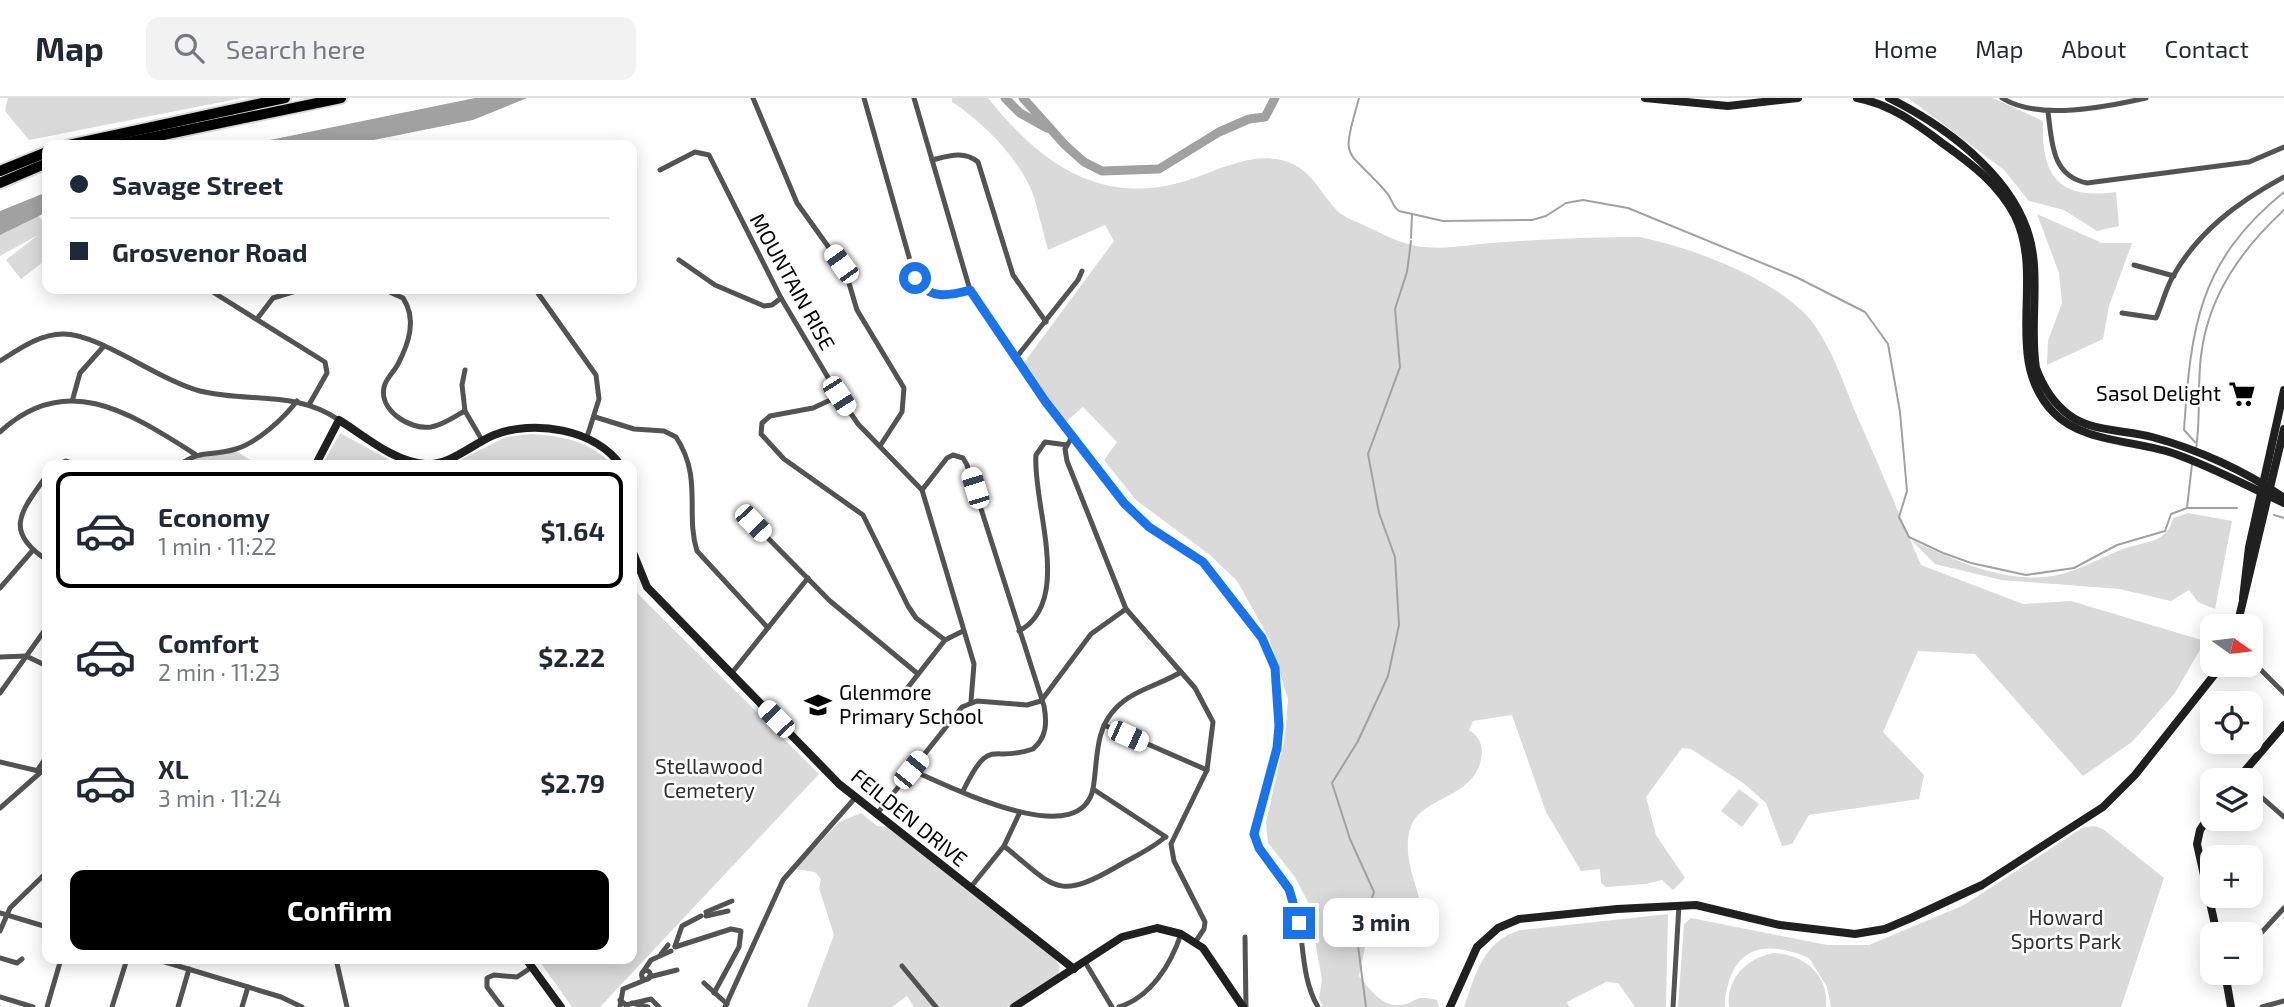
<!DOCTYPE html>
<html lang="en">
<head>
<meta charset="utf-8">
<style>
  :root { --surface:#fff; --page:#f2f2f3; --text:#1f2937; --muted:#747a83; --line:#e0e1e3; --accent:#000 }
  body { margin:0; font-family:"Exo 2",sans-serif; background:var(--page); color:var(--text); height:100vh; display:flex; flex-direction:column; font-size:26px; white-space:nowrap }
  * { box-sizing:border-box; margin:0 }
  p { font-size:23px; color:var(--muted) }
  .icon { flex:none; width:38px; height:38px; fill:none; stroke:currentColor; stroke-width:2; stroke-linecap:round; stroke-linejoin:round }
  .map { position:relative; flex:1; overflow:hidden }
  .drawer { position:absolute; left:42px; top:362px; width:595px; height:504px; display:flex; flex-direction:column; background:var(--surface); border-radius:14px; box-shadow:0 4px 18px #0003 }
  .drawer>* { flex:none }
  .guide { position:absolute; left:42px; top:42px; width:595px; height:154px; border-radius:14px; box-shadow:0 4px 18px #0003; display:grid; align-content:center; height:154px; padding:0 28px; background:var(--surface) }
  .needle { width:46px; rotate:104deg }
  .fabs { position:absolute; left:2200px; top:516px; display:grid; gap:14px }
  .fabs a { display:grid; place-items:center; width:63px; height:63px; border-radius:14px; background:var(--surface); box-shadow:0 4px 18px #0003; font-size:35px }
  .end { position:absolute; width:32px; height:32px; margin:-16px; border:9px solid #1a73e8; background:#fff; box-shadow:0 0 0 4px #fff }
  .from { border-radius:50% }
  .bubble { position:absolute; height:49px; border-radius:14px; background:var(--surface); box-shadow:0 4px 18px #0003; font-size:23px; font-weight:700; line-height:49px; text-align:center }
  .car { position:absolute; width:21px; height:42px; margin:-21px -10px; border-radius:9px; box-shadow:0 0 5px 2px #0007; background:linear-gradient(#fff 24%,#345 0 40%,#fff 0 76%,#345 0 86%,#fff 0) }
  .guide b { display:flex; align-items:center; gap:24px; height:66px; font-size:26px }
  .guide b+b { border-top:2px solid var(--line) }
  .guide i { width:18px; height:18px; background:var(--text) }
  ul { padding:12px 0 0; list-style:none }
  li { display:flex; align-items:center; gap:21px; height:116px; margin:0 14px 10px; padding:0 14px; border:4px solid transparent; border-radius:14px }
  li div { flex:1 }
  li b { display:block; font-size:26px }
  li em { font-style:normal; font-weight:700 }
  li.current { border-color:var(--accent) }
  li>.icon { width:63px; height:63px; stroke-width:1.5 }
  .cta { display:flex; gap:14px; margin-top:auto; padding:14px 28px }
  .cta a { flex:1; height:80px; border-radius:14px; background:var(--accent); color:#fff; font-size:28px; font-weight:700; line-height:80px; text-align:center }
  header { display:flex; align-items:center; gap:42px; box-sizing:border-box; height:98px; padding:0 35px; background:var(--surface); border-bottom:2px solid var(--line) }
  header strong { font-size:33px }
  nav { display:flex; gap:38px; margin-inline-start:auto; font-size:24px }
  .search { width:490px; height:63px; background:var(--page); display:flex; align-items:center; gap:18px; box-sizing:border-box; padding:0 24px; border-radius:14px; color:var(--muted); font-size:26px }
  .map>svg:first-child { display:block }
</style>
</head>
<body>
<header>
<strong>Map</strong>
<div class="search"><svg class="icon" aria-label="search" viewBox="0 0 24 24"><circle cx="10" cy="10" r="6"/><path d="M15 15l6 6"/></svg>Search here</div>
<nav><a>Home</a><a>Map</a><a>About</a><a>Contact</a></nav>
</header>
<div class="map">
<svg width="2284" height="909" viewBox="0 0 2284 909">
  <rect width="100%" height="100%" fill="#fff"/>
  <g fill="#dadada">
    <polygon points="8,0 242,0 29,42 5,13"/>
    <path d="M952,0H988C1041,66 1101,110 1189,82C1219,72 1249,55 1281,62C1319,70 1323,111 1352,122C1372,130 1395,144 1416,148C1446,153 1477,145 1506,144C1550,141 1595,139 1639,139C1691,149 1780,182 1813,225C1831,249 1843,283 1854,311C1877,363 1899,415 1921,467L2023,506L2071,503L2205,543L2175,595L2132,644L2083,678L1975,556L1918,553L1883,634L1924,677L1919,701L1809,717L1792,746L1782,748L1766,705L1743,685L1691,651L1682,650L1646,699L1656,737L1685,780L1673,792L1662,782L1646,786L1606,789L1601,785L1600,771L1581,773L1546,714L1512,617L1473,623L1469,632C1477,637 1482,644 1482,654C1480,700 1423,697 1411,728C1401,754 1416,784 1422,811L1413,827L1391,831L1365,849L1359,878C1368,889 1382,909 1399,907C1418,906 1410,896 1437,902L1439,909H1323L1319,900L1322,882L1308,804L1295,779L1268,745L1266,725L1285,638L1288,601L1269,540L1237,483L1210,457L1136,402L1104,362L1117,344L1083,309L1067,323L1058,316L1023,266L1114,143L1105,127L1048,152C1043,134 1039,116 1034,99C1021,62 983,24 952,4Z"/>
    <path d="M1908,0H1993L2043,23C2041,79 2059,102 2116,94L2119,128L2097,133L2064,112L2029,103L2004,72Z"/>
    <polygon points="2037,116 2102,145 2132,145 2109,208 2103,241 2047,267 2048,243 2062,205 2059,175"/>
    <polygon points="38,117 47,129 43,134 47,140 47,161 21,181 6,162 38,137 0,158 0,136"/>
    <polygon points="340,335 399,367 322,367"/>
    <path d="M531,336C564,338 589,343 613,367H450L506,339Z"/>
    <polygon points="238,354 257,367 182,368 199,358"/>
    <path d="M2188,415L2232,423L2215,511L2198,504L2189,492L2171,503L2119,491L2001,482L1935,466L1911,442C1956,463 2011,489 2062,476C2084,470 2102,459 2123,451C2145,443 2167,446 2173,420Z"/>
    <polygon points="632,473 638,496 819,676 600,909 572,909 538,861 632,861"/>
    <polygon points="1739,691 1759,706 1742,729 1721,713"/>
    <polygon points="861,715 877,728 889,729 1054,860 1060,868 1058,876 1007,909 914,909 907,898 892,909 807,909 834,837 819,790 821,781 815,774 795,771 839,724"/>
    <path d="M2094,728L2103,731L2164,780L2121,909H1831L1827,889L1809,860C1774,845 1739,844 1728,887C1726,894 1724,901 1725,909H1678L1684,826L1691,820L1827,847H1869L1964,807L2082,730Z"/>
    <path d="M1668,816L1666,909H1635L1618,885L1606,884L1567,904L1569,909H1464C1476,875 1483,843 1521,832Z"/>
    <path d="M1773,855C1803,856 1829,876 1826,909H1729C1726,880 1746,861 1773,855Z"/>
  </g>
  <g fill="#a1a1a1">
    <polygon points="475,0 527,0 473,22 349,47 246,47"/>
    <polygon points="47,94 47,114 0,137 0,113"/>
  </g>
  <g fill="none" stroke-linecap="round" stroke-linejoin="round">
    <g stroke="#a1a1a1" stroke-width="2">
      <path d="M1359,0C1340,68 1346,47 1387,95C1392,101 1392,108 1399,113L1443,123L1532,122L1546,118L1566,105L1583,102L1628,110L1796,179L1865,214L1888,246L1900,314L1907,393L1899,419L1909,439L1943,455L1971,465L2026,477L2074,470L2117,447L2165,433L2171,416L2187,410L2192,366"/>
      <polyline points="1411,140 1412,116"/>
      <path d="M2195,344L2184,332C2191,229 2198,164 2284,94"/>
      <path d="M2196,350C2201,320 2197,289 2201,258C2208,198 2241,152 2284,112"/>
      <polyline points="2187,410 2237,410"/>
      <polyline points="2274,417 2284,420"/>
      <polyline points="1366,909 1357,840 1374,794 1350,741 1332,685 1358,643 1388,578 1399,527 1395,459 1379,415 1368,356 1400,269 1395,211 1407,174 1411,143"/>
    </g>
    <g stroke="#a1a1a1" stroke-width="9">
      <polyline points="1005,0 1020,15 1047,30"/>
      <polyline points="1023,0 1065,47 1084,64 1102,73 1159,71 1219,34 1249,21 1265,19 1275,0"/>
    </g>
    <g stroke="#dbdbdb" stroke-width="14">
      <g id="highway">
        <polyline points="69,47 285,0"/>
        <polyline points="115,47 341,0"/>
        <polyline points="0,73 47,54"/>
        <polyline points="0,85 47,65"/>
      </g>
    </g>
    <g stroke="#535353" stroke-width="5">
      <polyline points="753,0 797,105 845,172 857,212 904,290 902,314 880,348"/>
      <path d="M864,0L915,180C929,202 949,198 970,192"/>
      <path d="M914,0L970,192L1045,303L1124,405L1149,429L1203,464L1262,540L1275,571L1279,628L1277,650L1254,736C1260,761 1283,774 1292,797C1306,833 1298,875 1318,909"/>
      <path d="M2002,0C2038,23 2106,9 2146,0"/>
      <path d="M2048,14C2052,43 2051,78 2087,85L2249,64L2284,49"/>
      <path d="M932,62C948,58 964,52 978,64L1013,177L1046,224"/>
      <polyline points="660,72 695,54 709,57 781,200 839,298 858,326 922,392"/>
      <polyline points="679,162 715,187 764,208 772,207 781,200"/>
      <polyline points="2134,167 2174,178"/>
      <polyline points="208,191 325,264 327,275 310,305"/>
      <path d="M383,191L403,200C417,221 409,245 398,266C394,274 386,280 384,289C379,312 409,332 431,329C443,327 455,318 465,313L482,342"/>
      <polyline points="535,191 596,277 599,301 587,339"/>
      <path d="M2122,215L2156,220C2162,207 2165,193 2172,180C2198,133 2238,104 2284,79"/>
      <polyline points="257,221 273,200 302,191"/>
      <polyline points="1015,261 1078,182 1082,173"/>
      <path d="M0,263C19,251 40,236 63,236C100,236 158,282 200,293C249,305 295,292 339,322"/>
      <polyline points="839,298 813,310 770,318 762,325 761,336 784,361 863,417 908,508 916,520 945,542"/>
      <polyline points="73,300 80,275 104,248"/>
      <polyline points="465,313 462,287 465,272"/>
      <path d="M595,319L634,331L664,333L676,339C703,380 685,415 697,453L768,530"/>
      <path d="M0,334C66,272 130,315 195,356"/>
      <polyline points="1072,339 1065,351 1067,363 1126,511 1195,590 1213,624 1207,672 1171,746 1174,763 1205,824 1204,831 1196,843"/>
      <polyline points="55,368 66,363 80,368"/>
      <path d="M178,368C203,350 210,359 236,351C258,344 283,321 297,303"/>
      <path d="M47,377C22,412 2,433 47,462"/>
      <polyline points="753,425 830,503 918,576"/>
      <polyline points="0,490 33,452"/>
      <path d="M1019,533C1074,504 1032,405 1036,357L1045,344L1067,347"/>
      <polyline points="0,559 26,558 47,568"/>
      <polyline points="2250,561 2284,595"/>
      <polyline points="731,576 808,480"/>
      <polyline points="905,593 945,542 963,533"/>
      <polyline points="0,595 47,529"/>
      <polyline points="1104,627 1207,672"/>
      <polyline points="0,664 47,675"/>
      <path d="M911,672C945,686 1079,756 1093,691C1098,663 1094,632 1116,610C1133,592 1160,587 1181,574"/>
      <polyline points="37,673 47,658"/>
      <polyline points="2250,689 2284,719"/>
      <polyline points="1093,691 1166,739"/>
      <path d="M963,693C991,636 990,666 1033,651C1047,639 1047,624 1044,608L967,367L963,360L953,357L947,360L922,392L974,566L971,603"/>
      <polyline points="0,710 41,674"/>
      <polyline points="876,717 962,609 977,603 1027,607 1041,603 1091,536 1126,511"/>
      <path d="M1004,748C1055,789 1056,804 1118,768C1133,759 1152,751 1165,739"/>
      <polyline points="970,790 1004,748 1020,714"/>
      <polyline points="706,814 732,803"/>
      <polyline points="0,815 47,829"/>
      <polyline points="706,818 728,813"/>
      <polyline points="0,833 10,810 47,774"/>
      <polyline points="1245,839 1246,909"/>
      <polyline points="2250,847 2284,810"/>
      <polyline points="675,848 682,828 701,818"/>
      <polyline points="675,849 731,831 741,833 739,849 714,895"/>
      <polyline points="661,856 668,847"/>
      <polyline points="0,860 17,865 22,861"/>
      <polyline points="155,861 281,899 302,909"/>
      <polyline points="336,861 347,909"/>
      <polyline points="1085,864 1112,909"/>
      <polyline points="902,868 936,909"/>
      <circle cx="646" cy="877" r="4.5"/>
      <polyline points="643,874 651,862 671,853"/>
      <polyline points="649,879 677,872"/>
      <polyline points="704,885 727,906"/>
      <polyline points="0,899 33,909"/>
      <polyline points="620,902 626,907 651,901 659,909"/>
      <polyline points="632,905 648,909"/>
      <polyline points="47,909 61,861"/>
      <polyline points="112,909 127,861"/>
      <polyline points="178,909 189,871"/>
      <polyline points="242,909 248,889"/>
      <polyline points="502,909 487,889 487,880 494,877 517,879 532,869"/>
      <polyline points="620,909 623,891 645,882"/>
      <polyline points="725,909 783,782 855,700"/>
      <path d="M1119,909C1151,899 1171,866 1181,836"/>
      <polyline points="1673,909 1679,807"/>
      <polyline points="2262,909 2284,903"/>
    </g>
    <g stroke="#202020" stroke-width="8">
      <polyline points="1645,0 1728,8 1798,0"/>
      <path d="M1857,0C1891,6 1918,27 1945,47C1973,67 1999,87 2015,118C2046,181 2001,261 2054,315C2084,346 2140,342 2178,357C2214,370 2249,389 2284,405"/>
      <path d="M1889,0C1949,30 2024,85 2033,157C2038,194 2030,232 2036,270C2043,289 2053,305 2069,317C2091,334 2127,332 2152,339C2197,351 2246,373 2284,400"/>
      <path d="M315,368L339,322C365,338 394,364 425,366C450,368 472,346 494,337C533,321 596,331 621,368"/>
      <polyline points="632,394 632,423"/>
      <polyline points="632,452 647,489 839,686 1074,871"/>
      <polyline points="2243,500 2249,449 2284,292"/>
      <polyline points="2237,528 2284,331"/>
      <polyline points="2237,682 2284,627"/>
      <polyline points="2212,714 2200,732 2197,746 2217,836"/>
      <polyline points="526,861 561,909"/>
      <polyline points="2225,875 2231,909"/>
      <polyline points="1014,909 1122,839 1157,830 1181,836 1203,850 1243,909"/>
      <polyline points="1450,909 1477,849 1498,830 1519,821 1617,811 1696,807 1780,827 1855,836 1885,831 1911,820 1982,787 2103,709 2135,677 2222,567"/>
    </g>
    <use href="#highway" stroke="#000" stroke-width="10"/>
  </g>
  <g fill="none" stroke-linecap="round" stroke-linejoin="round">
    <path stroke="#1a73e8" stroke-width="9" d="M915,180C928,202 949,198 970,192L1045,303L1124,405L1149,429L1203,464L1262,540L1275,570L1279,628L1277,650L1254,736L1259,750L1289,791L1299,825"/>
  </g>
  <defs>
    <g id="supermarket-bare" transform="scale(2.1)"><path d="M-6-5.5h2.5l.6 2H6L4.5 2H-2.5L-4.4-4H-6ZM-1.5 3.2a1.3 1.3 0 1 0 .1 0ZM3 3.2a1.3 1.3 0 1 0 .1 0Z" fill="#000" stroke="#fff" stroke-width="2.5" paint-order="stroke"/></g>
    <g id="school-bare" transform="scale(2.1)"><path d="M0-5L7-2L0 1L-7-2ZM-4 1L0 2.5L4 1V4Q0 6-4 4Z" fill="#000" stroke="#fff" stroke-width="2.5" paint-order="stroke"/></g>
  </defs>
  <g fill-rule="evenodd">
    <use href="#supermarket-bare" x="2242" y="296"/>
    <use href="#school-bare" x="818" y="607"/>
  </g>
  <g text-anchor="middle" stroke-width="5" stroke-linejoin="round" paint-order="stroke">
    <g font-size="21" fill="#000" stroke="#fff">
      <text transform="translate(792 184) rotate(61)" y="7">MOUNTAIN RISE</text>
      <text transform="translate(909 720) rotate(39)" y="7">FEILDEN DRIVE</text>
    </g>
    <g font-size="21" fill="#000" stroke="#fff" text-anchor="end">
      <text x="2221" y="303">Sasol Delight</text>
      <text x="839" y="602" text-anchor="start">Glenmore<tspan x="839" dy="24">Primary School</tspan></text>
    </g>
    <g font-size="21" fill="#313131" stroke="#fff">
      <text x="709" y="676">Stellawood<tspan x="709" dy="24">Cemetery</tspan></text>
      <text x="2066" y="827">Howard<tspan x="2066" dy="24">Sports Park</tspan></text>
    </g>
  </g>
</svg>
<div class="fabs">
<a><svg class="needle" viewBox="-14 -14 28 28"><path d="M0-13l5 13h-10z" fill="#e53935"/><path d="M0 13l5-13h-10z" fill="#747a83"/></svg></a>
<a><svg class="icon" aria-label="locate" viewBox="0 0 24 24"><circle cx="12" cy="12" r="6"/><path d="M12 2v4M12 18v4M2 12h4M18 12h4"/></svg></a>
<a><svg class="icon" aria-label="layers" viewBox="0 0 24 24"><path d="M12 4l9 5-9 5-9-5zM3 14l9 5 9-5"/></svg></a>
<a>+</a>
<a>−</a>
</div>
<i class="end from" style="left:915px;top:180px"></i>
<i class="end" style="left:1299px;top:825px"></i>
<div class="bubble" style="left:1323px;top:800px;width:116px">3 min</div>
<i class="car" style="left:841px;top:166px;rotate:324deg"></i>
<i class="car" style="left:839px;top:298px;rotate:147deg"></i>
<i class="car" style="left:975px;top:390px;rotate:343deg"></i>
<i class="car" style="left:753px;top:425px;rotate:136deg"></i>
<i class="car" style="left:776px;top:621px;rotate:316deg"></i>
<i class="car" style="left:1128px;top:638px;rotate:114deg"></i>
<i class="car" style="left:911px;top:672px;rotate:39deg"></i>
<div class="guide">
<b><i class="from"></i>Savage Street</b>
<b><i></i>Grosvenor Road</b>
</div>
<section class="drawer">
<ul>
<li class="current"><svg class="icon" aria-label="car" viewBox="0 0 24 24"><path d="M5 17H2v-5l4-1 3-4h7l3 4 3 1v5h-3M9 17h6M6 11h13"/><circle cx="7" cy="17" r="2"/><circle cx="17" cy="17" r="2"/></svg><div><b>Economy</b><p>1 min · 11:22</p></div><em>$1.64</em></li>
<li><svg class="icon" aria-label="car" viewBox="0 0 24 24"><path d="M5 17H2v-5l4-1 3-4h7l3 4 3 1v5h-3M9 17h6M6 11h13"/><circle cx="7" cy="17" r="2"/><circle cx="17" cy="17" r="2"/></svg><div><b>Comfort</b><p>2 min · 11:23</p></div><em>$2.22</em></li>
<li><svg class="icon" aria-label="car" viewBox="0 0 24 24"><path d="M5 17H2v-5l4-1 3-4h7l3 4 3 1v5h-3M9 17h6M6 11h13"/><circle cx="7" cy="17" r="2"/><circle cx="17" cy="17" r="2"/></svg><div><b>XL</b><p>3 min · 11:24</p></div><em>$2.79</em></li>
</ul>
<div class="cta"><a>Confirm</a></div>
</section>
</div>
</body>
</html>
